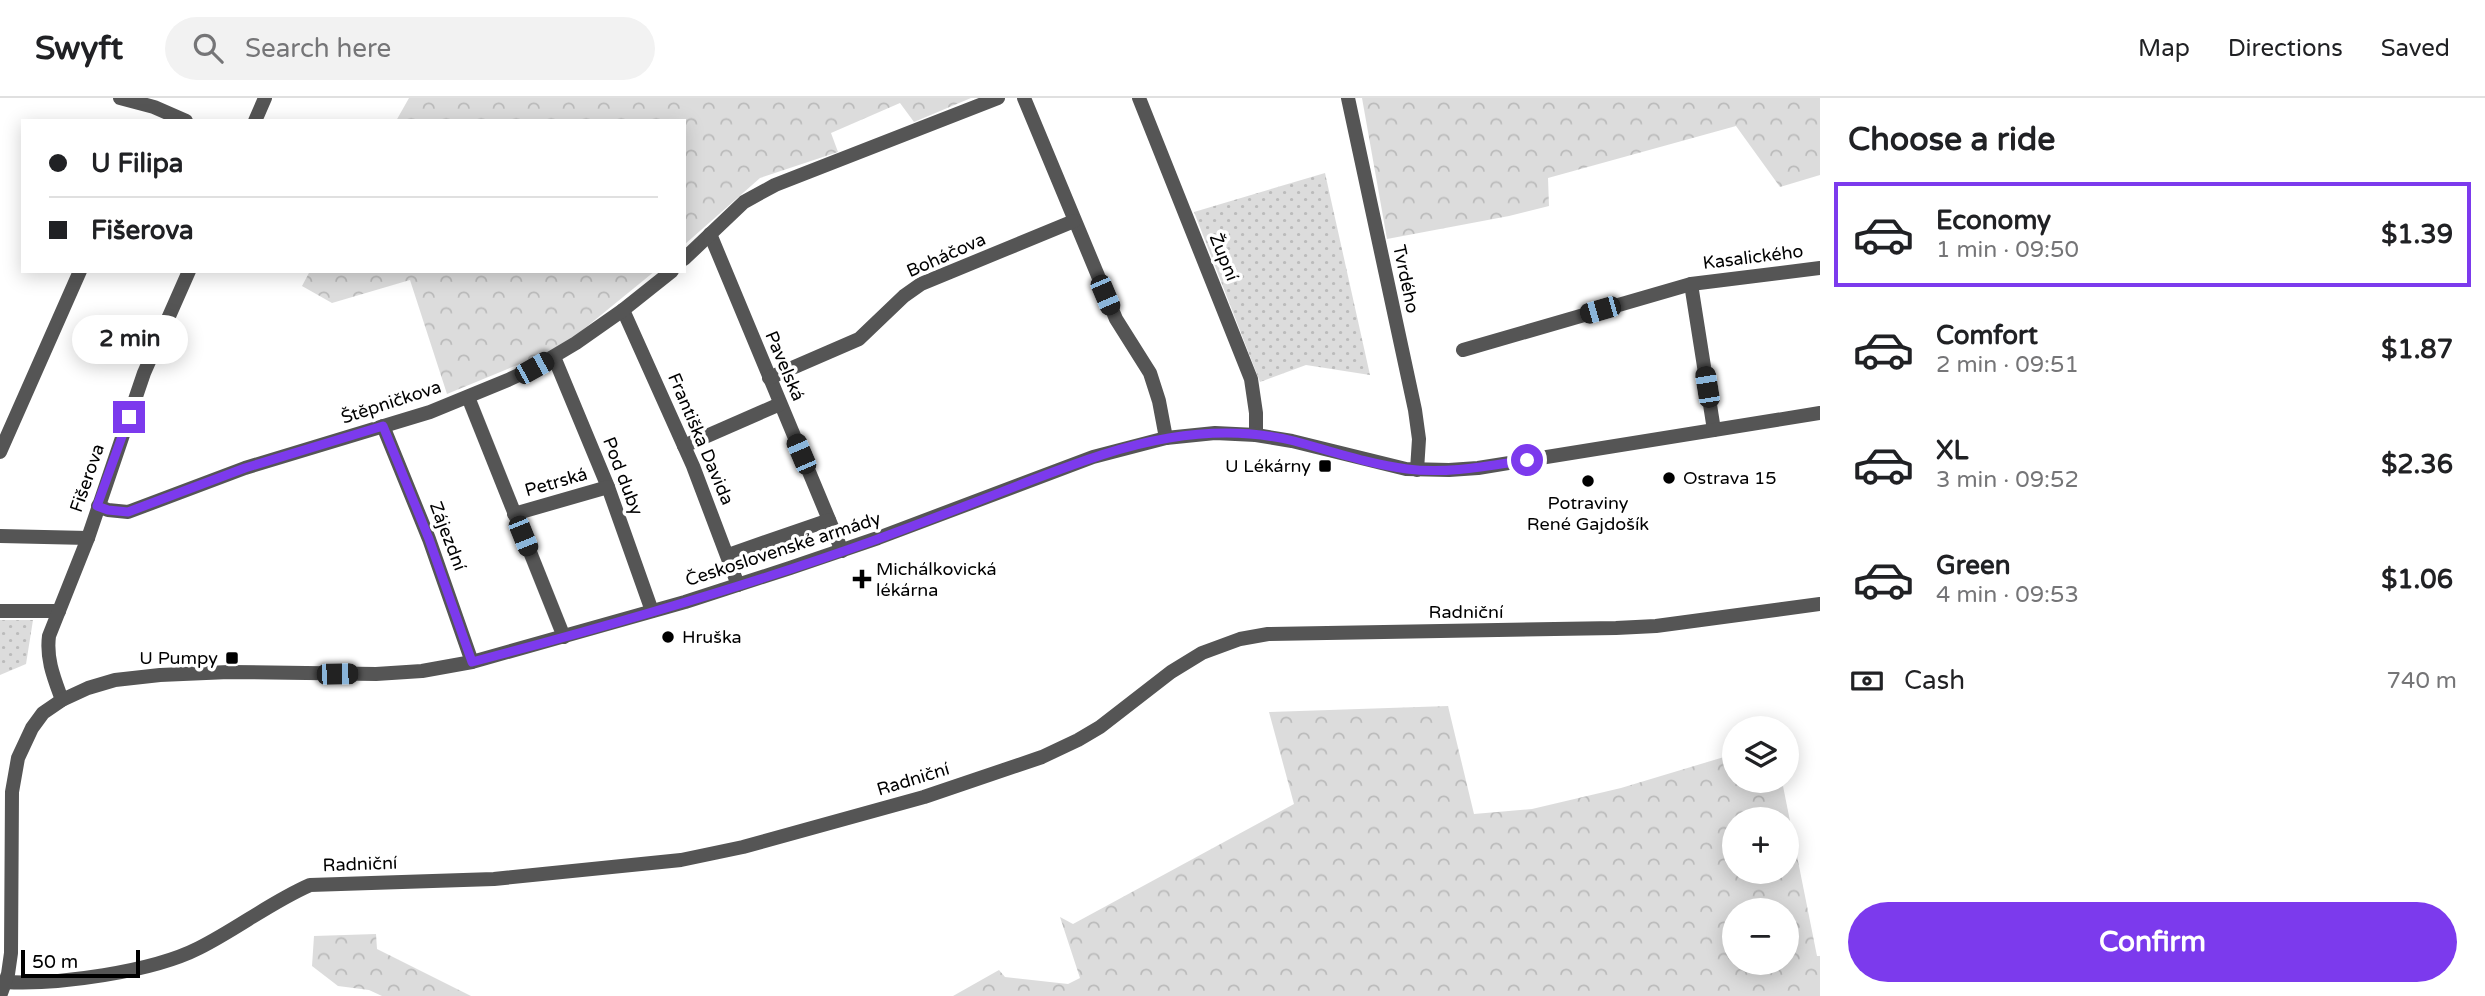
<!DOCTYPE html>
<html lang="en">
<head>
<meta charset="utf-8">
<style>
  :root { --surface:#fff; --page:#f2f2f2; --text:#202124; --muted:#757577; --line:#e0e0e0; --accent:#7c3aed }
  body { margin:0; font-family:"Varela Round",sans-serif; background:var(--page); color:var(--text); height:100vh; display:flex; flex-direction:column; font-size:26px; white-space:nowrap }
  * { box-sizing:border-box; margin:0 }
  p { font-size:23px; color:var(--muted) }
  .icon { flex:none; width:38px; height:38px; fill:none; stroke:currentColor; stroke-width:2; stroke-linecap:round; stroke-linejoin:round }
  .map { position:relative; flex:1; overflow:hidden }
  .panel { display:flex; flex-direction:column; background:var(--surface); width:665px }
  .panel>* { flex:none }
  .banner { position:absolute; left:21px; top:21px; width:665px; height:154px; border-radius:0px; box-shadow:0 4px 18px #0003; display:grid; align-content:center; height:154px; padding:0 28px; background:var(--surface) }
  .buttons { position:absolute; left:1722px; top:618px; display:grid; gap:14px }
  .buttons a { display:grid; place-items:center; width:77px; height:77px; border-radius:50%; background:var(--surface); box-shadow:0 4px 18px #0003; font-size:35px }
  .scale { position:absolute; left:21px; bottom:18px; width:119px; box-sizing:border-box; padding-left:7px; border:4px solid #000; border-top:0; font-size:19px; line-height:24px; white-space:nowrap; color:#000; -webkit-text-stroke:5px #fff; paint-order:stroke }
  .end { position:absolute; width:32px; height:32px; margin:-16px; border:9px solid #7c3aed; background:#fff; box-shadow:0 0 0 4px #fff }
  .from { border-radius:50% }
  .bubble { position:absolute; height:49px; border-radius:24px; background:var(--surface); box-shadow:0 4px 18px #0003; font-size:23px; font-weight:800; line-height:49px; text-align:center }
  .car { position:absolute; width:21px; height:42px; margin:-21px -10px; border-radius:9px; box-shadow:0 0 5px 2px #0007; background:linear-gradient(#222 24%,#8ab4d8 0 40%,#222 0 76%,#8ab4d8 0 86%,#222 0) }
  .banner b { display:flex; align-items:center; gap:24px; height:66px; font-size:26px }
  .banner b+b { border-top:2px solid var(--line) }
  .banner i { width:18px; height:18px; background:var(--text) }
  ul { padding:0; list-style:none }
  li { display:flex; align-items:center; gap:21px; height:105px; margin:0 14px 10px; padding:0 14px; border:4px solid transparent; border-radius:0px }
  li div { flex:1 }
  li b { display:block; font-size:26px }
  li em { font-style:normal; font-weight:800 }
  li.active { border-color:var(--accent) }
  li>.icon { width:63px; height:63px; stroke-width:1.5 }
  h2 { padding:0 28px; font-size:32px; line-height:84px }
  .pay { display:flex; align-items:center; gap:18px; height:77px; padding:0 28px; font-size:26px }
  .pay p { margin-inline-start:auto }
  .action { display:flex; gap:14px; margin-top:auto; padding:14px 28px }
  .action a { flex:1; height:80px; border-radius:42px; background:var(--accent); color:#fff; font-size:28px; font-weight:800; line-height:80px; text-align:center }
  header { display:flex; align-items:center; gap:42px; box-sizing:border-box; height:98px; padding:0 35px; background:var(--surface); border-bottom:2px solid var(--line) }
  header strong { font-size:33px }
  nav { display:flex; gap:38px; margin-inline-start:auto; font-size:24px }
  .search { width:490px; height:63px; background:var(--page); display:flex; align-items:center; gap:18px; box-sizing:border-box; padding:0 24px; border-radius:38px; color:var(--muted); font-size:26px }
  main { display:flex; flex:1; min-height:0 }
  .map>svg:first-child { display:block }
</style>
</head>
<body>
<header>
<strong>Swyft</strong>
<div class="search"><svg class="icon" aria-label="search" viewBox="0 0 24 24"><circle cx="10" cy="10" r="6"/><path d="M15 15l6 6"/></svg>Search here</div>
<nav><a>Map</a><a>Directions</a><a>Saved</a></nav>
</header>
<main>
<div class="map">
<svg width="1820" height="898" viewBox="0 0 1820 898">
  <defs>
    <pattern id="grass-dots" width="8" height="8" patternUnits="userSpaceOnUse" patternTransform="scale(1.75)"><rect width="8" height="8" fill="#dcdcdc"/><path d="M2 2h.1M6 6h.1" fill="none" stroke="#bbb" stroke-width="1.8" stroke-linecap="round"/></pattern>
    <pattern id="forest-crowns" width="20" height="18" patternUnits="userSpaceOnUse" patternTransform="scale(1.75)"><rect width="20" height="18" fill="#dcdcdc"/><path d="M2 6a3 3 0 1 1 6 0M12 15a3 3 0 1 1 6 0" fill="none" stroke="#bbb"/></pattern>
  </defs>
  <rect width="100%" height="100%" fill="#fff"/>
  <g fill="url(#grass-dots)">
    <polygon points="1325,75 1370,277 1306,267 1260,284 1194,114"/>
    <polygon points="0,522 33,522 26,566 0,577"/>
  </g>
  <g fill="url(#forest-crowns)" fill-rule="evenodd">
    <polygon points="409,0 971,0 914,24 900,5 831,35 838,54 760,80 684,147 684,23 396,23"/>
    <polygon points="1362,0 1820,0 1820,77 1780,89 1736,28 1548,80 1549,108 1509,118 1387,141"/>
    <polygon points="310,173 655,173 563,248 447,296 410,182 332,205 302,188"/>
    <path d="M1448,608L1474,716L1532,711L1621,690L1734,656V682L1782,683L1817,858H1820V898H953L999,872L1005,879L1068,886L1080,880L1060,819L1073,826L1294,706L1269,614ZM1787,721V774H1734V721ZM1787,812V864H1734V812Z"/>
    <polygon points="376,836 377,851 471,898 382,898 369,892 338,888 312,868 314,838"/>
  </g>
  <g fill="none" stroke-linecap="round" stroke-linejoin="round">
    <g stroke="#555" stroke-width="14">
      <polyline points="120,0 154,9 186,23"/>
      <polyline points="1024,0 1116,221 1150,275 1159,303 1166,340"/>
      <polyline points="1139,0 1251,281 1256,315 1256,337"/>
      <polyline points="1348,0 1415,312 1419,341 1417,372"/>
      <polyline points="710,136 842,453"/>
      <polyline points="684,161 744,104 775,87 998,0"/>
      <polyline points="1691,186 1714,332"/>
      <polyline points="623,212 693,368 738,487"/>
      <polyline points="1463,252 1691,186 1820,170"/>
      <polyline points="554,259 608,389 652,513"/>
      <polyline points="769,280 859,241 904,198 921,186 1074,123"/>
      <polyline points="468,299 564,539"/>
      <polyline points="383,328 429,441 472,564"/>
      <polyline points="684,348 780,306"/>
      <polyline points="0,354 80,173"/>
      <polyline points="98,408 108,412 128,414 245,370 430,314 508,282 534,270 576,245 623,212 672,173"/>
      <polyline points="514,416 608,389"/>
      <polyline points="0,438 88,440"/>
      <polyline points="728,457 829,422"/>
      <polyline points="0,513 59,513"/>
      <path d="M5,884C57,887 152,874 199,850C237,831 271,804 310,787L494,781L681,762L743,749L924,699L1042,659L1078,642L1100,629L1171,574L1202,555L1240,541L1268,536L1616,530L1656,528L1820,506"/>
    </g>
    <g stroke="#555" stroke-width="14">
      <polyline points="255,23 265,0"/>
      <path d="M62,602C54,580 46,561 49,538L88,440L144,275L189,173"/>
      <polyline points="0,898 8,876 11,855 12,694 18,660 32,630 43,615 62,602 88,590 115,582 160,577 229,574 376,576 422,573 472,564 685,504 790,470 878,440 1093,359 1166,340 1215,335 1256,337 1292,343 1406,371 1449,372 1478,370 1820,315"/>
    </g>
  </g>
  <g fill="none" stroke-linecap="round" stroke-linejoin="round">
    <path stroke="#7c3aed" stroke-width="9" d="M129,319L97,408L108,412L128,414L245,370L383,328L429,441L472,564C609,528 745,489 878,441C929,422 981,402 1032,382C1077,365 1121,348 1169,340C1211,333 1253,333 1294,343C1331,353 1369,366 1407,371C1447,376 1487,368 1527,362"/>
  </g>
  <g fill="#000" stroke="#fff" stroke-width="2.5">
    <rect x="1318" y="361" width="14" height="14" rx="3.5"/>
    <circle cx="1669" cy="380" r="7"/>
    <circle cx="1588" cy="383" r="7"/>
    <path d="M858.5 470.5h7v7h7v7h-7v7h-7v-7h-7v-7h7z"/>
    <circle cx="668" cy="539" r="7"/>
    <rect x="225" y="553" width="14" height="14" rx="3.5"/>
  </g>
  <g text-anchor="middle" stroke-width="7" stroke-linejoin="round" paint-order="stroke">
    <g font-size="18" fill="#000" stroke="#fff">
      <text transform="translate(946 157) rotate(-24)" y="6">Boháčova</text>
      <text transform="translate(1224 159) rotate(68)" y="6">Župní</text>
      <text transform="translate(1753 159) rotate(-7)" y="6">Kasalického</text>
      <text transform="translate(1406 181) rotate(78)" y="6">Tvrdého</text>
      <text transform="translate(785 268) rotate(67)" y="6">Pavelská</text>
      <text transform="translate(391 304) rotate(-18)" y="6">Štěpničkova</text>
      <text transform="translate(701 341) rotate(67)" y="6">Františka Davida</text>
      <text transform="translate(623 378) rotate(69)" y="6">Pod duby</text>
      <text transform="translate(87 380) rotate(-71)" y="6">Fišerova</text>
      <text transform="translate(556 384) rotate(-16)" y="6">Petrská</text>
      <text transform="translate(448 438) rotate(69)" y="6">Zájezdní</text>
      <text transform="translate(783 451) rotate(-18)" y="6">Československé armády</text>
      <text x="1466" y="520">Radniční</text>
      <text transform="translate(913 681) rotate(-17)" y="6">Radniční</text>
      <text transform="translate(360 766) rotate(-2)" y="6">Radniční</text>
    </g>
    <g font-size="18" fill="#000" stroke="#fff" text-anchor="start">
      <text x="1311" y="374" text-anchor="end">U Lékárny</text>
      <text x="1683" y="386">Ostrava 15</text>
      <text x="1588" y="411" text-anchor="middle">Potraviny<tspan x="1588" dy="21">René Gajdošík</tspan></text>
      <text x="876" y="477">Michálkovická<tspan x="876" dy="21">lékárna</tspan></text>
      <text x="682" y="545">Hruška</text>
      <text x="218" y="566" text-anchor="end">U Pumpy</text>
    </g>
  </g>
</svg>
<div class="buttons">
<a><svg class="icon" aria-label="layers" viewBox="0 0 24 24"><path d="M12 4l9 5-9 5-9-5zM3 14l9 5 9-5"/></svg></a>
<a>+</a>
<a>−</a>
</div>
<div class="scale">50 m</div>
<i class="end from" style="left:1527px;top:362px"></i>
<i class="end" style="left:129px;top:319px"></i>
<div class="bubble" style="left:72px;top:217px;width:116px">2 min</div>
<i class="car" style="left:1105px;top:197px;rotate:157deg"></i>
<i class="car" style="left:1600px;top:212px;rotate:254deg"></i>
<i class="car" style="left:534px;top:270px;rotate:61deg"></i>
<i class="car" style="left:1707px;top:289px;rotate:351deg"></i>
<i class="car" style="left:801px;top:356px;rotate:337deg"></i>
<i class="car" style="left:523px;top:438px;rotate:158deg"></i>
<i class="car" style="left:337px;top:576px;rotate:89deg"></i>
<div class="banner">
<b><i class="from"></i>U Filipa</b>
<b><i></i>Fišerova</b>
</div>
</div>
<section class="panel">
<h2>Choose a ride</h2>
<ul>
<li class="active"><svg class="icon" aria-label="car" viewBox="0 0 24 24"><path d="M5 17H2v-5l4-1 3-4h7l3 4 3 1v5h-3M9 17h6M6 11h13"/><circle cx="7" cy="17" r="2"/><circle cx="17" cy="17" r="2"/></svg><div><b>Economy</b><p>1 min · 09:50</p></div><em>$1.39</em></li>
<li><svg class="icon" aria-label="car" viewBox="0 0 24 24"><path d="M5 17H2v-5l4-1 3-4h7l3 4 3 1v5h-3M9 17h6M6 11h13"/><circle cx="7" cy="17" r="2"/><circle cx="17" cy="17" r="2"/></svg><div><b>Comfort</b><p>2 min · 09:51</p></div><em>$1.87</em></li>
<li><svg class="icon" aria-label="car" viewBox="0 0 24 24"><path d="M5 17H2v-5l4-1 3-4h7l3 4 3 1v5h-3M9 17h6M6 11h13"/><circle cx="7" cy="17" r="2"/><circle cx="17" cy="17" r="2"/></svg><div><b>XL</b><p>3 min · 09:52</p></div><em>$2.36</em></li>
<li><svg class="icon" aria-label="car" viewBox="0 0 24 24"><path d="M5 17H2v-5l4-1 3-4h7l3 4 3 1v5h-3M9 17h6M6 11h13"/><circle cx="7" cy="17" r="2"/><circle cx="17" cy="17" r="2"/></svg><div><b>Green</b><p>4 min · 09:53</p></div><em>$1.06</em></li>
</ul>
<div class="pay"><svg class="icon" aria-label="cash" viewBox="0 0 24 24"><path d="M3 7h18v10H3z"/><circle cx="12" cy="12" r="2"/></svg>Cash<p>740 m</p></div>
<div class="action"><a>Confirm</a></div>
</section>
</main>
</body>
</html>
